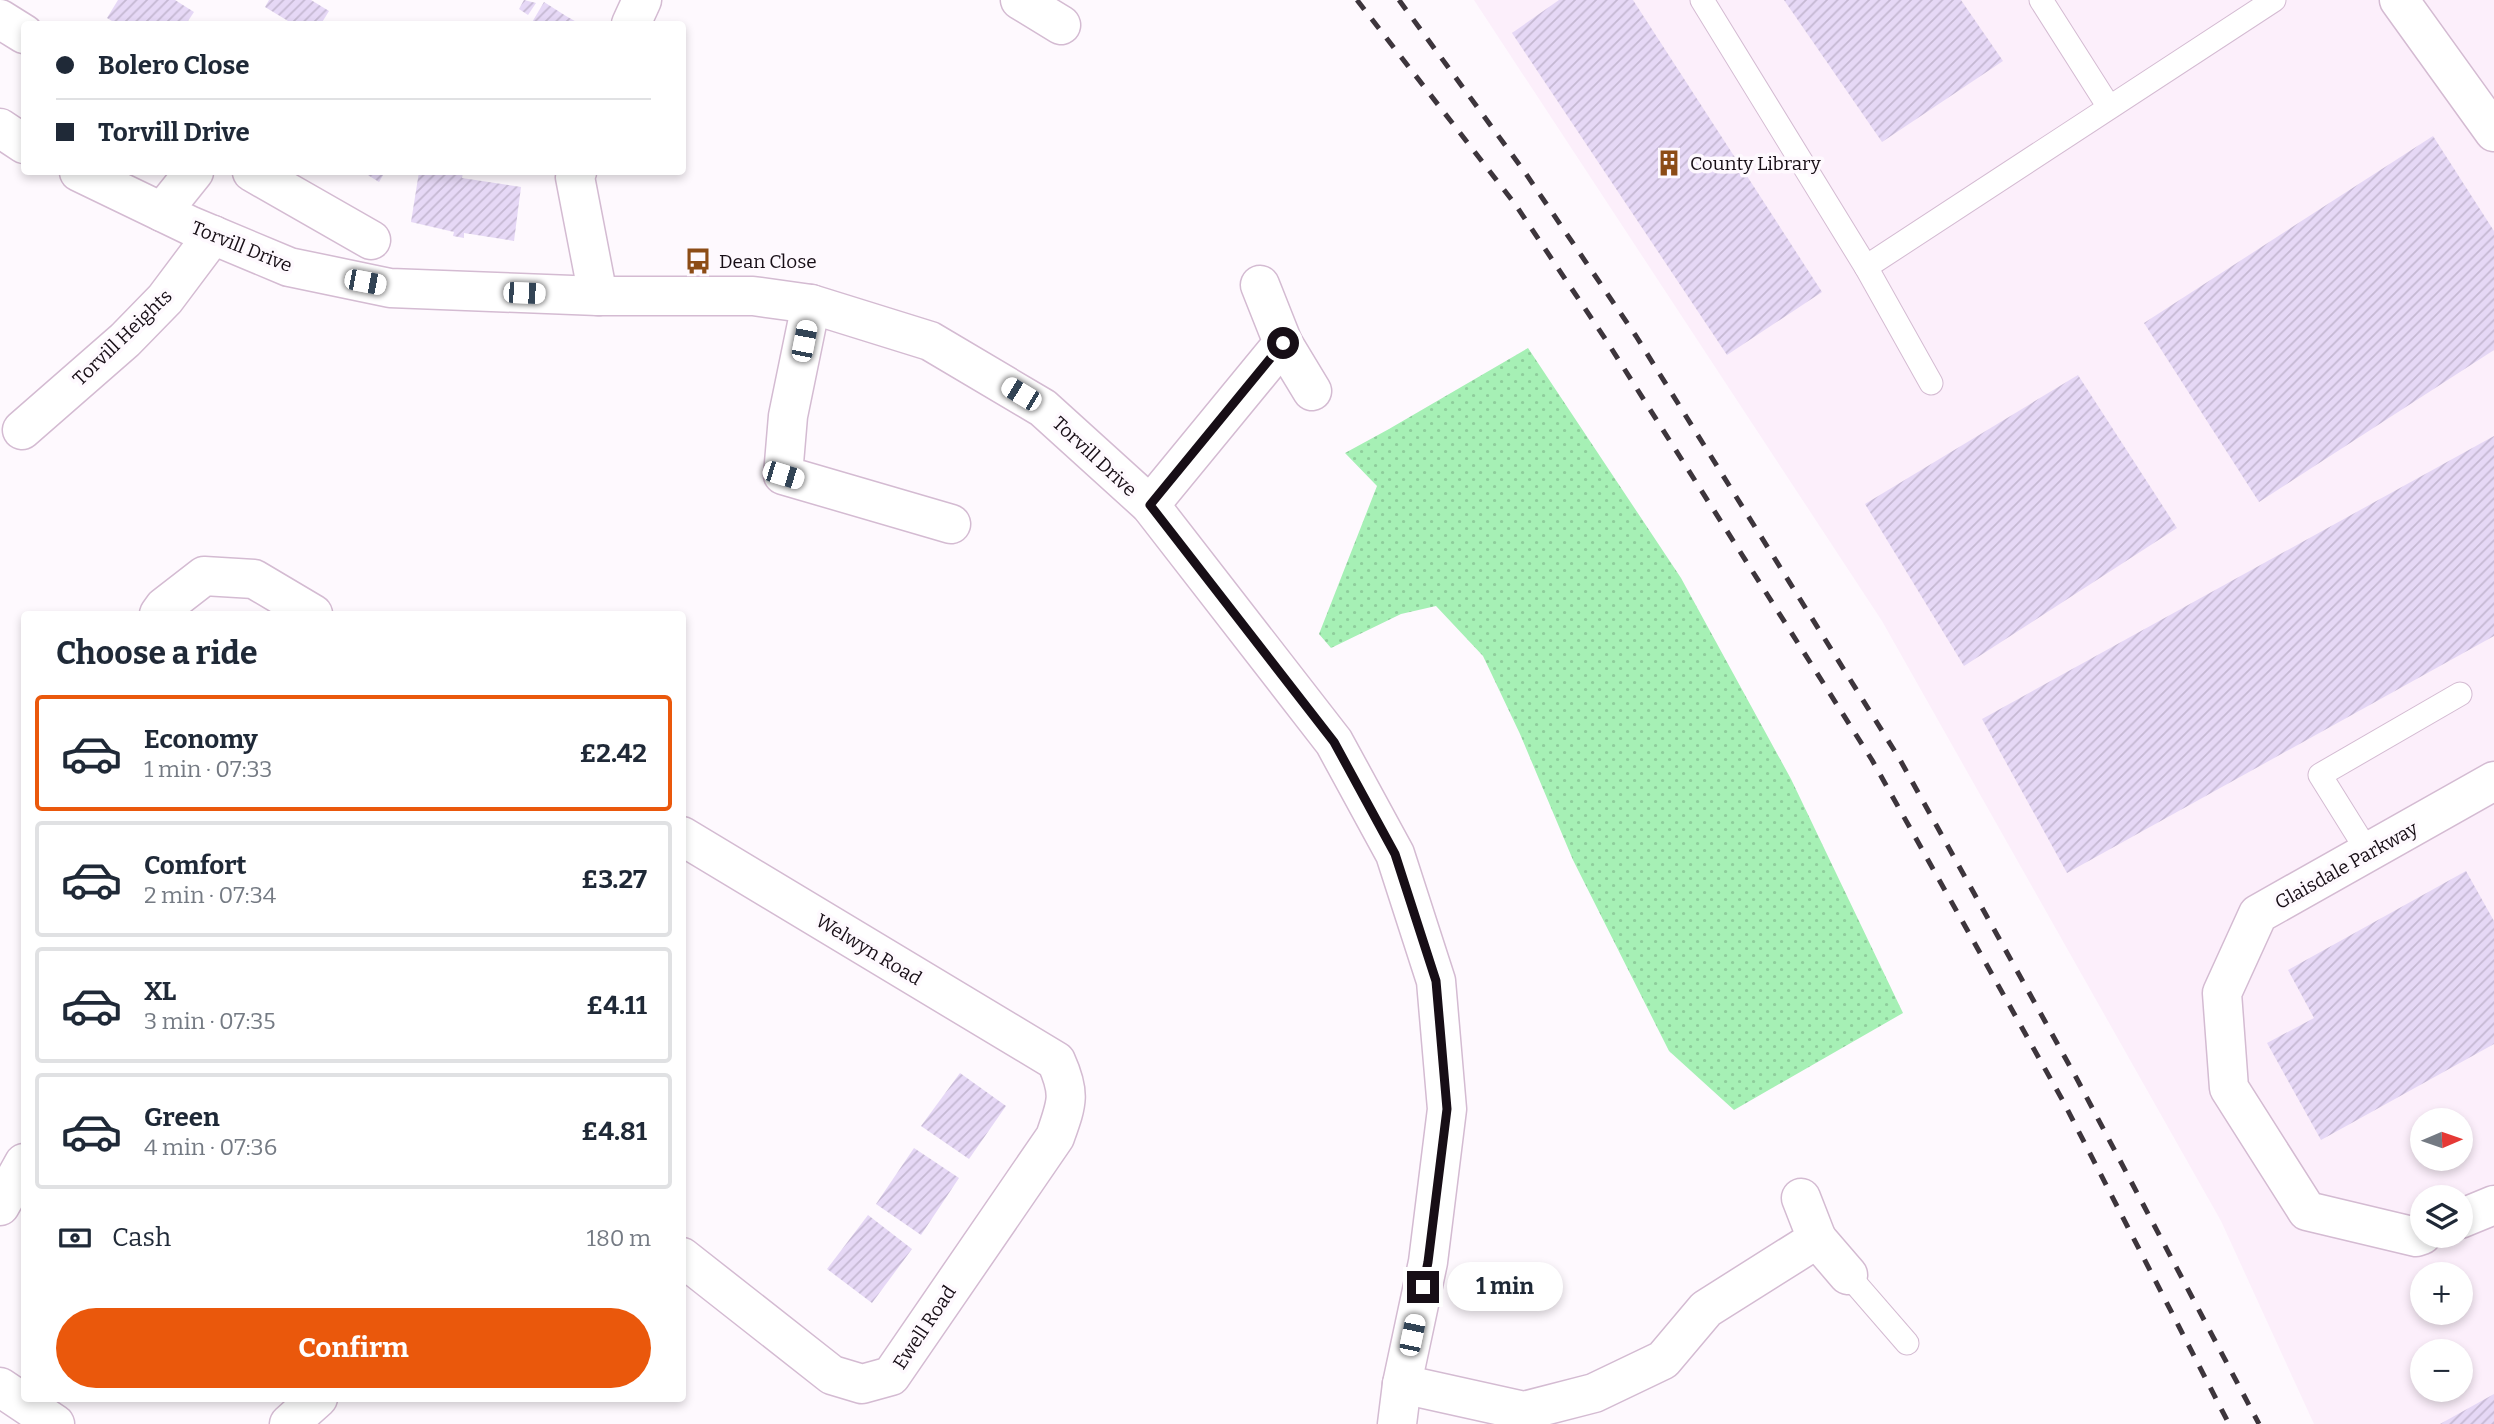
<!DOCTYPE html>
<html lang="en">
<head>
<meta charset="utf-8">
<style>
  :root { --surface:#fff; --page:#f2f2f3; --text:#1f2937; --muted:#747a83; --line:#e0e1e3; --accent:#ea580c }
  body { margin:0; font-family:Bitter,serif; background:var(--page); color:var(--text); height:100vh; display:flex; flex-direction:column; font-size:26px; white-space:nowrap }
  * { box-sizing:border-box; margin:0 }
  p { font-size:23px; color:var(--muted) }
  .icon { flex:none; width:38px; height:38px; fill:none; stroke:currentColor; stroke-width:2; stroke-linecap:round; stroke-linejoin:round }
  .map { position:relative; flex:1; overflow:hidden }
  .sheet { position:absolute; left:21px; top:611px; width:665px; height:791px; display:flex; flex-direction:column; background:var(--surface); border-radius:7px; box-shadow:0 4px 10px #0003 }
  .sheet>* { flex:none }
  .guide { position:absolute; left:21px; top:21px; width:665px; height:154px; border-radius:7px; box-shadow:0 4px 10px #0003; display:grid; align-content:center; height:154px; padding:0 35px; background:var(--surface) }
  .needle { width:46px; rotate:88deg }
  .controls { position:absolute; left:2410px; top:1108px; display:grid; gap:14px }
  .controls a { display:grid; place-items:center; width:63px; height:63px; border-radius:50%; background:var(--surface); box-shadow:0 4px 10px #0003; font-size:35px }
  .end { position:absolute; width:32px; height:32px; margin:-16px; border:9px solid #170e16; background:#fff; box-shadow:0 0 0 4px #fff }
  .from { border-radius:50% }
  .bubble { position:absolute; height:49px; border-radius:24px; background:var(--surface); box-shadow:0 4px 10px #0003; font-size:23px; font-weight:700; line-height:49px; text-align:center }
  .car { position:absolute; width:21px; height:42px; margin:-21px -10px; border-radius:9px; box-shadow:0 0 5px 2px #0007; background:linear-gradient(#fff 24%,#345 0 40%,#fff 0 76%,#345 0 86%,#fff 0) }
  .guide b { display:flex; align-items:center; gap:24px; height:66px; font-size:26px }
  .guide b+b { border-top:2px solid var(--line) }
  .guide i { width:18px; height:18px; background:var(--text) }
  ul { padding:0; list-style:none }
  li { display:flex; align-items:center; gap:21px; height:116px; margin:0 14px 10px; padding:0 21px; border:4px solid var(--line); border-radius:7px }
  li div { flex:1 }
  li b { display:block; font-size:26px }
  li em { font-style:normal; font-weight:700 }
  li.active { border-color:var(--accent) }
  li>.icon { width:63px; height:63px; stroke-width:1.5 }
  h2 { padding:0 35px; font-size:32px; line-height:84px }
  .pay { display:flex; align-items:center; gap:18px; height:77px; padding:0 35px; font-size:26px }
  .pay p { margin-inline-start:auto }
  .primary-button { display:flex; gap:14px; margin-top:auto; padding:14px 35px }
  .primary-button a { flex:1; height:80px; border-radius:42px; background:var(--accent); color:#fff; font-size:28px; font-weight:700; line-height:80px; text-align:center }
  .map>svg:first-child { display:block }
</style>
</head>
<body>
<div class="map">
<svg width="2494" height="1424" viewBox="0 0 2494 1424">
  <defs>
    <pattern id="park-dots" width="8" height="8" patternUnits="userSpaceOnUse" patternTransform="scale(1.75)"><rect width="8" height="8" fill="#a6f0b5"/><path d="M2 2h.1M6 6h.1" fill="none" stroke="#8ecd9b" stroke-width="1.8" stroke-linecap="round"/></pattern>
    <pattern id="building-hatch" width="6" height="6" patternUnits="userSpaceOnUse" patternTransform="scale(1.75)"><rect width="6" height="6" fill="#e6d8f6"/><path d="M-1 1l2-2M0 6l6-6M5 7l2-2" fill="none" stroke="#c5b8d2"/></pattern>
  </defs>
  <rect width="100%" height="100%" fill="#fef9fe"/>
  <path fill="#fceffb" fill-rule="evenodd" d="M1474,0H2494V1424H2314L2221,1221L1882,621ZM2422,1120H2460V1158H2422ZM2422,1197H2460V1236H2422ZM2422,1274H2460V1312H2422ZM2422,1351H2460V1390H2422Z"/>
  <polygon fill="url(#park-dots)" points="1528,348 1681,578 1791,779 1903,1013 1734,1110 1669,1051 1573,860 1520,734 1483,656 1436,606 1401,614 1331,648 1319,634 1377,486 1345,453 1389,429"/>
  <g fill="url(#building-hatch)">
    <polygon points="118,0 175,0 194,12 186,24 117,24 107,18"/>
    <polygon points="269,0 311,0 329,11 321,24 293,24 265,7"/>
    <polygon points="524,0 536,3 528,15 519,9"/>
    <polygon points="1559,0 1633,0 1822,292 1727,355 1512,33"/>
    <polygon points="1784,0 1961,0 2003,61 1882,142"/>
    <polygon points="544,2 566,16 580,24 531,24"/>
    <polygon points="2433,136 2494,231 2494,350 2259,502 2144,323"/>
    <polygon points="363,172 385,172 379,182"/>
    <polygon points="419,172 438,175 439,172 463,172 462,178 521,187 514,241 464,233 464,238 453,236 454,232 411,222"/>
    <polygon points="2078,375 2177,528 1964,666 1865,504"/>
    <polygon points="2494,436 2494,636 2067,873 1982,719"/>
    <polygon points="2466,871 2494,921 2494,1044 2321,1140 2267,1043 2314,1018 2288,970"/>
    <polygon points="960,1073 1006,1106 969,1159 921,1126"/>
    <polygon points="914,1148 959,1178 921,1235 876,1204"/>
    <polygon points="868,1215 912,1249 872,1303 827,1269"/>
    <polygon points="2494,1394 2494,1424 2440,1424"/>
  </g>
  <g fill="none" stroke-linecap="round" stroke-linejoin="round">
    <g stroke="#d4bbd2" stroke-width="25">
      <g id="service">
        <polyline points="1702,0 1866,267 1931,383"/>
        <polyline points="2041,0 2109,107"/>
        <polyline points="1866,267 2274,0"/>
        <polyline points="2368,852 2320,775 2460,694"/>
        <polyline points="1848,1275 1907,1343"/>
      </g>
    </g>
    <g stroke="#d4bbd2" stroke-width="41">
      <g id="minor">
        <polyline points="1020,0 1061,25"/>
        <polyline points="2399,0 2494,132"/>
        <polyline points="0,19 24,34"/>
        <polyline points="631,24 642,0"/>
        <polyline points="252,172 371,240"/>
        <polyline points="577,172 575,177 598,296"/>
        <polyline points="162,212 194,172"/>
        <polyline points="811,304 788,416 783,475 951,524"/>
        <polyline points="1283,343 1312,391"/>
        <polyline points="22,430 125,340 165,299 213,235"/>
        <polyline points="1150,505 1283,343 1260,285"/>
        <polyline points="159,614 164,607 204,576 254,579 313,614"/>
        <path d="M682,836L1056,1061C1071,1094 1067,1103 1055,1137L891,1376L862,1384L832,1375L682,1257"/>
        <polyline points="0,1206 24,1163"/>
        <polyline points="2460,1219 2494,1205"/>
        <polyline points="2422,1235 2416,1237 2307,1211 2229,1088 2222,993 2258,914 2494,781"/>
        <polyline points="1817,1239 1848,1275"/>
        <polyline points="1402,1384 1524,1411 1594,1393 1663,1360 1706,1309 1817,1239 1801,1198"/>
        <polyline points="0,1387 55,1424"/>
        <polyline points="289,1424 318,1398"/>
      </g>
    </g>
    <g stroke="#d4bbd2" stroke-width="41">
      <g id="tertiary">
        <polyline points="0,128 24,144"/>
        <polyline points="79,172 191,226 289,267 390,288 598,296 753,296 811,304 930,341 1043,408 1150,505 1334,742 1395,854 1436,981 1447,1109 1428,1262 1402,1384 1397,1424"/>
      </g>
    </g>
    <use href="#service" stroke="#fff" stroke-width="23"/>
    <use href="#minor" stroke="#fff" stroke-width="38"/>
    <use href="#tertiary" stroke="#fff" stroke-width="38"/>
    <g stroke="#3d353c" stroke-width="5" stroke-dasharray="12 12" stroke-linecap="butt">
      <polyline points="1357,0 1515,204 1606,340 1872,760 2063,1101 2229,1424"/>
      <polyline points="1399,0 1524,171 1636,336 1899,758 2077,1079 2259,1424"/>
    </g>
  </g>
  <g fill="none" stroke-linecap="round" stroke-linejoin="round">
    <polyline stroke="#170e16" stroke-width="9" points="1283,343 1150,505 1334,742 1395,854 1436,981 1447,1109 1428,1262 1423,1287"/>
  </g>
  <defs>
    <g id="building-bare" transform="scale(2.1)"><path d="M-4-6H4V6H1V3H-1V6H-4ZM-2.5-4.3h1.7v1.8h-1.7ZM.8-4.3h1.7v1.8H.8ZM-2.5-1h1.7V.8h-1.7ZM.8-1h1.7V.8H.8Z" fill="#8c4c16" stroke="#fef9fe" stroke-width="2.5" paint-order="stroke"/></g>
    <g id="bus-bare" transform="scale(2.1)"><path d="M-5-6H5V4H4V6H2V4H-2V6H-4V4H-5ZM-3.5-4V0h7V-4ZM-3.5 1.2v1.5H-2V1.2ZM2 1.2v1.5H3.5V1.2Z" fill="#8c4c16" stroke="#fef9fe" stroke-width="2.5" paint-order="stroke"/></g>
  </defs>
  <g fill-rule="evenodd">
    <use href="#building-bare" x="1669" y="163"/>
    <use href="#bus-bare" x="698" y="261"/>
  </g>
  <g text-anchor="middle" stroke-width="7" stroke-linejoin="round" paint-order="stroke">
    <g font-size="19" fill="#170e16" stroke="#fef9fe" text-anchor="start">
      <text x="1690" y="170">County Library</text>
      <text x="719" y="268">Dean Close</text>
    </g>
    <g font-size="19" fill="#170e16" stroke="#fef9fe">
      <text transform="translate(242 246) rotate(22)" y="7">Torvill Drive</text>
      <text transform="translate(122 337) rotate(-44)" y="7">Torvill Heights</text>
      <text transform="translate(1095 456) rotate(43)" y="7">Torvill Drive</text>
      <text transform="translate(2346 865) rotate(-29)" y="7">Glaisdale Parkway</text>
      <text transform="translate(869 949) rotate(31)" y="7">Welwyn Road</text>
      <text transform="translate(924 1327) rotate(-56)" y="7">Ewell Road</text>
    </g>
  </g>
</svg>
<div class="controls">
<a><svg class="needle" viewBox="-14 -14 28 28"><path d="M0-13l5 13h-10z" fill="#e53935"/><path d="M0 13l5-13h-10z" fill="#747a83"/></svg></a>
<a><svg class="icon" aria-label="layers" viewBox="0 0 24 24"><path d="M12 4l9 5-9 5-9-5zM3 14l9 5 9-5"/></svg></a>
<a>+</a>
<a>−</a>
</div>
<i class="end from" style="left:1283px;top:343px"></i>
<i class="end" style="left:1423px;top:1287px"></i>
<div class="bubble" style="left:1447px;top:1262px;width:116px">1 min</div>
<i class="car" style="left:365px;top:282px;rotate:101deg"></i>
<i class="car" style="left:524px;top:293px;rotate:92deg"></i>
<i class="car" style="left:804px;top:341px;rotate:11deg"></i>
<i class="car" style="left:1021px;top:394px;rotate:301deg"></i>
<i class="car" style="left:783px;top:475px;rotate:107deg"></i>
<i class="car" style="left:1412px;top:1335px;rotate:12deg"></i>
<div class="guide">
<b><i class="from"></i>Bolero Close</b>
<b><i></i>Torvill Drive</b>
</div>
<section class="sheet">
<h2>Choose a ride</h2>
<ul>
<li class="active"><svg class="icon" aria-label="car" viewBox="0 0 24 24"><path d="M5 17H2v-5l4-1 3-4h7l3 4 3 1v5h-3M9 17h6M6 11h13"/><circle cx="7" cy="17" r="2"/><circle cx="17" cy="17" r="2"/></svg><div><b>Economy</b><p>1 min · 07:33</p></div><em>£2.42</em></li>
<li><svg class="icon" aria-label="car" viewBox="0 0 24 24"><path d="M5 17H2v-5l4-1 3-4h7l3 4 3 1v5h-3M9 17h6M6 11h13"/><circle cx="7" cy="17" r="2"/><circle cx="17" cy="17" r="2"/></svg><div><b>Comfort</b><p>2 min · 07:34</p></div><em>£3.27</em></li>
<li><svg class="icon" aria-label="car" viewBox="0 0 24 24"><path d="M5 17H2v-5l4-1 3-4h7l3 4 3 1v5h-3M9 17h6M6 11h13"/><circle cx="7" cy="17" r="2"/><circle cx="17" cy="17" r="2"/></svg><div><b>XL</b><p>3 min · 07:35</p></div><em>£4.11</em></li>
<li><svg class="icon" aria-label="car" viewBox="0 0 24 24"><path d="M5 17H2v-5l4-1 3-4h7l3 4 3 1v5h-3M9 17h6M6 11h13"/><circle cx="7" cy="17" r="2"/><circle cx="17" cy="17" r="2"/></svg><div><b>Green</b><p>4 min · 07:36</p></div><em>£4.81</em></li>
</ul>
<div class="pay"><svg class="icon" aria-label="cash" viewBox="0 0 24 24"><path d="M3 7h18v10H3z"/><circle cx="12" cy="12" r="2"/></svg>Cash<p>180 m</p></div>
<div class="primary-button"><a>Confirm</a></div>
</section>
</div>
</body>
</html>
